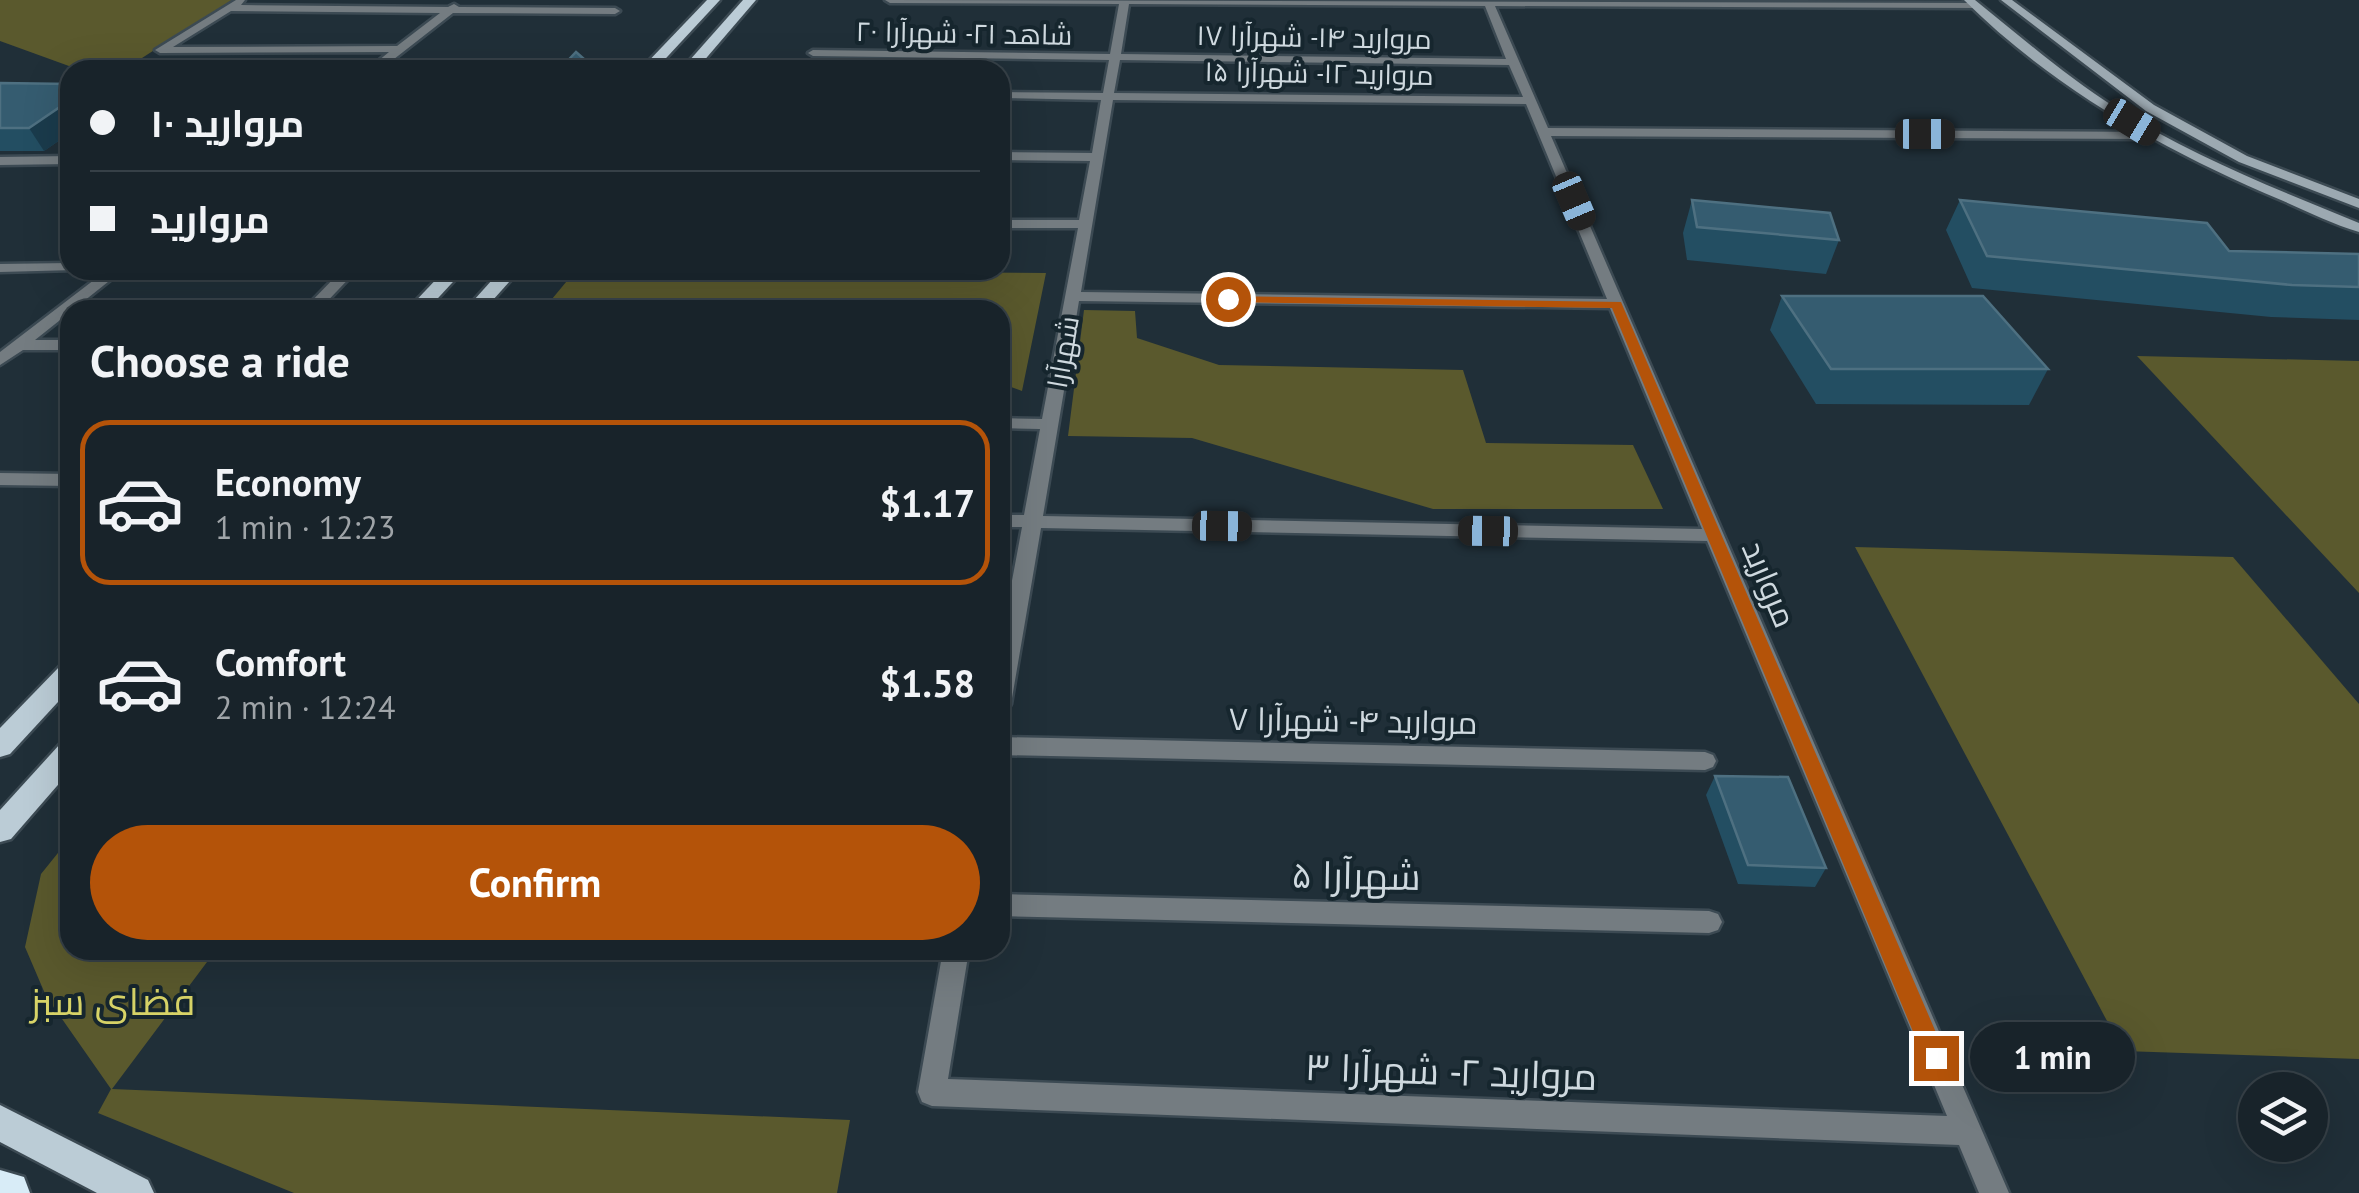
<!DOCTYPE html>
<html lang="en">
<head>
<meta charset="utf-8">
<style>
  :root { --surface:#18232a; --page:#252f36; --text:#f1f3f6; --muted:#9fa4a8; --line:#364047; --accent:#b45309 }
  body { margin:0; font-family:"PT Sans",Cairo,sans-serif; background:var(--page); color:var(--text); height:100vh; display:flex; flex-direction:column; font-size:38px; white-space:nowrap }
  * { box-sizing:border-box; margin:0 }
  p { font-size:32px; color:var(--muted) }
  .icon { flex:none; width:55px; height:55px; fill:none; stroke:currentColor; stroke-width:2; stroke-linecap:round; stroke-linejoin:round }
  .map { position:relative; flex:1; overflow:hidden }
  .side { position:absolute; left:60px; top:300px; width:950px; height:660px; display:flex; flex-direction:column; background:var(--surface); border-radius:30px; box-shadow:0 10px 40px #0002,0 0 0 2px var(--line) }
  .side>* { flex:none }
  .guide { position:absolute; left:60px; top:60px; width:950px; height:220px; border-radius:30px; box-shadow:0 10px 40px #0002,0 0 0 2px var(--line); display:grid; align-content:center; height:220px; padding:0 30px; background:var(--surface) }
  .controls { position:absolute; left:2238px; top:1072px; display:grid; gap:20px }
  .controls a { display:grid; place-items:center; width:90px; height:90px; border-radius:50%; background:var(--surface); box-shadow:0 10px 40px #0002,0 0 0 2px var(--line); font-size:50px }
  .end { position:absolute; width:45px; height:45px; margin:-22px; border:12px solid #b45309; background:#fff; box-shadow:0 0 0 5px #fff }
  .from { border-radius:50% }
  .bubble { position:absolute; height:70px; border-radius:35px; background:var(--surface); box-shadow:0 10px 40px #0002,0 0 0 2px var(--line); font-size:32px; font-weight:800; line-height:70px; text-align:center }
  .car { position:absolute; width:30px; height:60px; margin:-30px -15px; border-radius:12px; box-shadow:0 0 8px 2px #0007; background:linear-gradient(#222 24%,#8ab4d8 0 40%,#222 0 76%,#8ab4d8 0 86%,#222 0) }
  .guide b { display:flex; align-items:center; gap:35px; height:95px; font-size:38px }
  .guide b+b { border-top:2px solid var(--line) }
  .guide i { width:25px; height:25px; background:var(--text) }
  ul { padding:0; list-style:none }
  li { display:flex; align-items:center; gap:30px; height:165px; margin:0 20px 15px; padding:0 10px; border:5px solid transparent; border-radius:30px }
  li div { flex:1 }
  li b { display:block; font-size:38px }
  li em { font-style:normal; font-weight:800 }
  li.current { border-color:var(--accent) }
  li>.icon { width:90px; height:90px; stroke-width:1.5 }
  h2 { padding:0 30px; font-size:45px; line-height:120px }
  .button { display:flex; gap:20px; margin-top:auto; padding:20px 30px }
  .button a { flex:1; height:115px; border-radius:60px; background:var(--accent); color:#fff; font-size:40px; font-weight:800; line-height:115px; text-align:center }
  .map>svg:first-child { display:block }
</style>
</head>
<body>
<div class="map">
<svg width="2359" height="1193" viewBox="0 0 2359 1193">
  <rect width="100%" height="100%" fill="#202f38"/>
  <g fill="#5a592d">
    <polygon points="0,0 232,0 142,58 257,59 280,70 80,70 0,41"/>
    <polygon points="576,270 1046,273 1022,391 1000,383 1000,310 739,310 743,299 552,299"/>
    <polygon points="1084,310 1135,311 1137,338 1219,365 1463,370 1486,443 1633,445 1663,509 1433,509 1192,438 1068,436"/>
    <polygon points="2137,356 2359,361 2359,593"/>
    <polygon points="1855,547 2233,557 2359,704 2359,1059 2123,1051"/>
    <polygon points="70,838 70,950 216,950 112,1089 850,1120 837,1193 294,1193 98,1113 111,1089 46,996 25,947 41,874"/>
  </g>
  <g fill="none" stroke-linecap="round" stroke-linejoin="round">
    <g stroke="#3c4a53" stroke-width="5">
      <g id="street">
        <path d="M236,0H245L241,5L448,7L454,4L459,7L615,8L620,11L615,14L453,13L380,70H367L389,52L160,53L155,50ZM231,11L440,13L397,46L173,47Z"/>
        <path d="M885,0L1977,3L1981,8L1495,6L1548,128L2157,132V138L2153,139L1551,136L2009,1193H1979L1959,1145L932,1106L922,1102L918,1092L943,950H969L948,1079L1947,1116L1707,541L1041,528L1011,704L1008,710L1000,712V645L1022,527H1000V515H1024L1040,429L1000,428V418L1042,419L1078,228H1000V220H1079L1090,161L1000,160V152L1092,153L1101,100L1000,98V92L1103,93L1109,60L813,56L808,53L813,50L1110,54L1119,4L890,3ZM1129,4L1485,6L1506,59L1121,54ZM1120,60L1509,65L1523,97L1114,93ZM1113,100L1526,104L1607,299L1081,292ZM1079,301L1610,308L1702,529L1043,516Z"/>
        <polygon points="70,156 70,164 0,165 0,157"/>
        <polygon points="70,263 70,270 75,270 0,272 0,264"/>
        <polygon points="107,270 123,270 35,340 70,340 70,350 23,350 0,365 0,352"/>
        <polygon points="342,270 357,270 319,310 303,310"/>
        <polygon points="0,473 70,474 70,486 0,485"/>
        <polygon points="1000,737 1705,752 1713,755 1716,761 1713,767 1705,770 1000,755"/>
        <polygon points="1000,894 1709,911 1718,914 1722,922 1718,930 1709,933 1000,916"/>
      </g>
    </g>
    <g stroke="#3c4a53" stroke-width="5">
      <g id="secondary">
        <path d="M1964,0H1975C2021,37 2066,76 2116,108C2192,156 2276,189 2359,223V232C2332,224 2306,211 2281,200C2165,151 2054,89 1964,0Z"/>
        <polygon points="2001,0 2012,0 2154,105 2247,156 2359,199 2359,208 2239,162 2146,111"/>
      </g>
    </g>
    <g stroke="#3c4a53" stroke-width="5">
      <g id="primary">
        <polygon points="707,0 720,0 655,70 640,70"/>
        <polygon points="743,0 756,0 696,70 681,70"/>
        <polygon points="445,270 464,270 427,310 407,310"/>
        <polygon points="501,270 520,270 484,310 465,310"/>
        <polygon points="70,662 70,689 10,754 0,757 0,728 61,665"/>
        <polygon points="70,741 70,771 11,839 0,842 0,810 60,744"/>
        <polygon points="0,1105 148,1180 154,1193 97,1193 0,1142"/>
      </g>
    </g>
    <g stroke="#3c4a53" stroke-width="5">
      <polygon id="highway" points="0,1170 24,1177 30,1193 0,1193"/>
    </g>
    <use href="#street" fill="#747c81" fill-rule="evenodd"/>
    <use href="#secondary" fill="#9ca9b1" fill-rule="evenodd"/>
    <use href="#primary" fill="#bbccd6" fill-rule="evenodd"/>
    <use href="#highway" fill="#d8ecf7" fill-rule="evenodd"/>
  </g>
  <g fill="#234e62">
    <polygon points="0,83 70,84 70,133 44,151 0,151"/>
    <polygon points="1692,200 1839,240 1826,274 1687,260 1683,233"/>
    <polygon points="1960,200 2229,251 2359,254 2359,320 2271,317 1972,288 1946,230"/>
    <polygon points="1782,296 2048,369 2029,405 1816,404 1770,330"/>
    <polygon points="1715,776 1826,868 1815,887 1738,884 1706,795"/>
  </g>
  <polygon fill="#1a3b4c" points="70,100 70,133 44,151 29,128"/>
  <g fill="#355c70" stroke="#4e7081" stroke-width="2.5">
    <polygon points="576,52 592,66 588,70 559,70"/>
    <polygon points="0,83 70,84 70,100 29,128 0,128"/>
    <polygon points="1692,200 1830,213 1839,240 1697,227"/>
    <polygon points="1960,200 2207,223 2229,251 2359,254 2359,287 2292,285 1987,256"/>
    <polygon points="1782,296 1983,296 2048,369 1831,369"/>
    <polygon points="1715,776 1788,777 1826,868 1748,865"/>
  </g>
  <polygon fill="#b45309" points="1224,296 1621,302 1947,1058 1944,1065 1928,1065 1924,1058 1612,308 1228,302"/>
  <g text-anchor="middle" stroke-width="8" stroke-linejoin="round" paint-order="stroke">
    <g font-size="28" fill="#cfd9df" stroke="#16262e">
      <text transform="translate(964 33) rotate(1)" y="10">شاهد ۲۱- شهرآرا ۲۰</text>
      <text transform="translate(1314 37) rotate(1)" y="10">مروارید ۱۴- شهرآرا ۱۷</text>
      <text transform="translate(1319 73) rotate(1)" y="10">مروارید ۱۲- شهرآرا ۱۵</text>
      <text transform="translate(1063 352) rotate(-80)" y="10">شهرآرا</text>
    </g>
    <g font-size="32" fill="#cfd9df" stroke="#16262e">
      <text transform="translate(1769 584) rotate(67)" y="11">مروارید</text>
      <text transform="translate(1353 721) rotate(1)" y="11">مروارید ۴- شهرآرا ۷</text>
    </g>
    <g font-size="38" fill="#cfd9df" stroke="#16262e">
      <text transform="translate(1356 876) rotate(1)" y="13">شهرآرا ۵</text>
      <text transform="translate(1451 1072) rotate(2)" y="13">مروارید ۲- شهرآرا ۳</text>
    </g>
    <g font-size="38" fill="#d7d367" stroke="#16262e">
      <text x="113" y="1015">فضای سبز</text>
    </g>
  </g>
</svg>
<div class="controls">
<a><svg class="icon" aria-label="layers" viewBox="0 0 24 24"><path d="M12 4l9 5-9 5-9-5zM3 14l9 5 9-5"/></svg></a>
</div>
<i class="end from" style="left:1228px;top:299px"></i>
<i class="end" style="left:1936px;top:1058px"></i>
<div class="bubble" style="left:1970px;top:1022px;width:165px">1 min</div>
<i class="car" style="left:2132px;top:122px;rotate:121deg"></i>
<i class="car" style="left:1925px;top:134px;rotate:90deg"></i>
<i class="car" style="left:1574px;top:201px;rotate:157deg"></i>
<i class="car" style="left:1222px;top:526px;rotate:91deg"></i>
<i class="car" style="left:1488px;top:531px;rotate:271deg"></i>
<div class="guide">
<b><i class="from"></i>مروارید ۱۰</b>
<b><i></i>مروارید</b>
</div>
<section class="side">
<h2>Choose a ride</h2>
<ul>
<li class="current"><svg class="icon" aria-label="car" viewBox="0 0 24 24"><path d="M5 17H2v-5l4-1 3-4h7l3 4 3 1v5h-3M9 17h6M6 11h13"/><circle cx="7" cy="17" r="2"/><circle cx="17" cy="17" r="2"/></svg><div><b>Economy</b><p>1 min · 12:23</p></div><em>$1.17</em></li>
<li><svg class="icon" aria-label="car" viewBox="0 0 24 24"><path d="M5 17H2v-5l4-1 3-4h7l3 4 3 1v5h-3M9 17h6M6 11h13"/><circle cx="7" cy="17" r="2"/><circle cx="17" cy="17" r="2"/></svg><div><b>Comfort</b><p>2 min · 12:24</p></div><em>$1.58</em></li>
</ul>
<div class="button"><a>Confirm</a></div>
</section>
</div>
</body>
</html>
